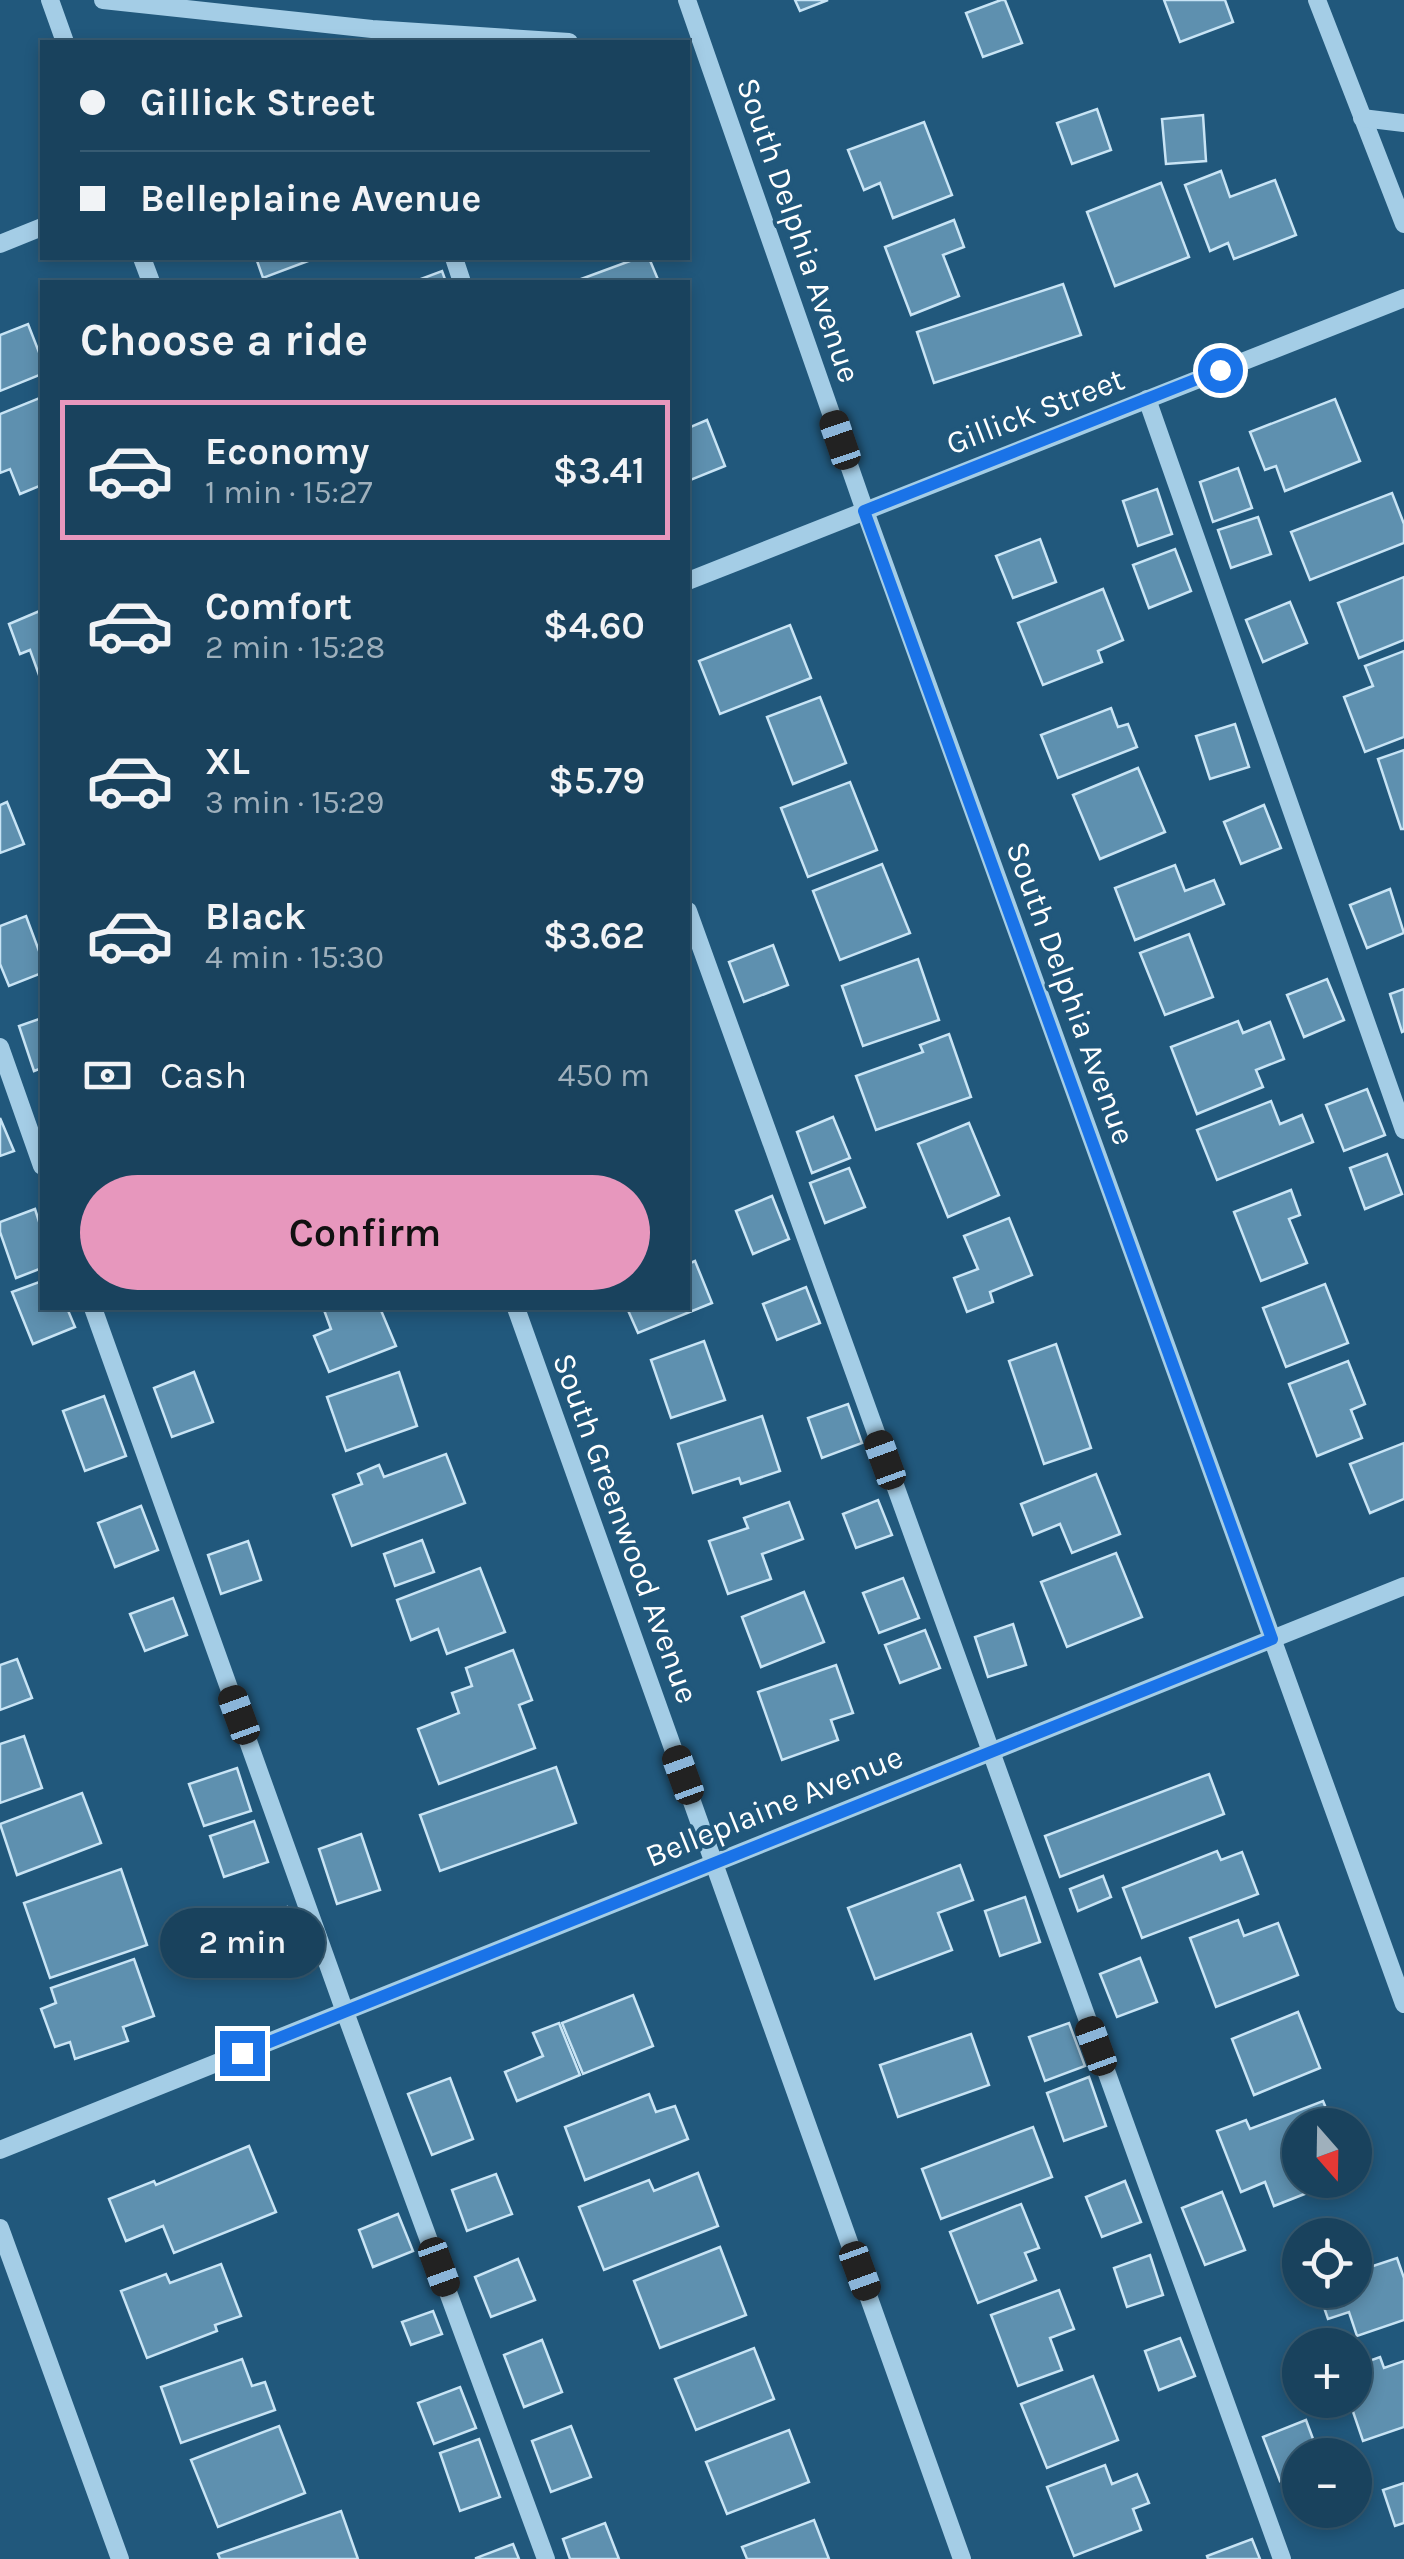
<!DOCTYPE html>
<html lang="en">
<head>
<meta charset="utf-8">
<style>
  :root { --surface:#19425d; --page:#264d66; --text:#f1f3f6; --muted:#9fb0bc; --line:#375b72; --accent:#e797bd }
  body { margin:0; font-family:Karla,sans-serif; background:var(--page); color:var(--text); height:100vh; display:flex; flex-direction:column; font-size:38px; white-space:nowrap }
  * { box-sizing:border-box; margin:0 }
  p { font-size:32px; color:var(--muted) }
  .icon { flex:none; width:55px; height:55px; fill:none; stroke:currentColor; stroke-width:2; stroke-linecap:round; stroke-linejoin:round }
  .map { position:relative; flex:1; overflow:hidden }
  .side { position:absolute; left:40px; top:280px; width:650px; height:1030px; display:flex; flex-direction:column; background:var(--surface); border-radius:0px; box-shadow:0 5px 15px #0003,0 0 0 2px var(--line) }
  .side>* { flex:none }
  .banner { position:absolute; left:40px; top:40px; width:650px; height:220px; border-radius:0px; box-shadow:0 5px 15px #0003,0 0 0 2px var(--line); display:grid; align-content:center; height:220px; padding:0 40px; background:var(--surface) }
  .needle { width:65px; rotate:160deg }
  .tools { position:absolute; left:1282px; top:2108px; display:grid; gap:20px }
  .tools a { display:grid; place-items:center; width:90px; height:90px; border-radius:50%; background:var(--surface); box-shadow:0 5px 15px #0003,0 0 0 2px var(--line); font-size:50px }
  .end { position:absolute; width:45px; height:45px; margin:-22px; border:12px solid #1a73e8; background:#fff; box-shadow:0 0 0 5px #fff }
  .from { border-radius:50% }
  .bubble { position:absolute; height:70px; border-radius:35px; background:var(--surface); box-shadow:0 5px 15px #0003,0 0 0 2px var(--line); font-size:32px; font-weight:600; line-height:70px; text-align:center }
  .car { position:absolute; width:30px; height:60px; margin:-30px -15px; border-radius:12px; box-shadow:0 0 8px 2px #0007; background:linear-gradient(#222 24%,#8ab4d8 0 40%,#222 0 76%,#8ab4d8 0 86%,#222 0) }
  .banner b { display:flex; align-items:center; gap:35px; height:95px; font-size:38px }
  .banner b+b { border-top:2px solid var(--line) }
  .banner i { width:25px; height:25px; background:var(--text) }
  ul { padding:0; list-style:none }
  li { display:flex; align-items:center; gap:30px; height:140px; margin:0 20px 15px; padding:0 20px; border:5px solid transparent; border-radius:0px }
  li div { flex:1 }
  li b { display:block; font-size:38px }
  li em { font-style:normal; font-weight:600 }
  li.selected { border-color:var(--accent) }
  li>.icon { width:90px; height:90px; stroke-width:1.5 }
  h2 { padding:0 40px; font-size:45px; line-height:120px }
  .pay { display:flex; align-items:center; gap:25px; height:110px; padding:0 40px; font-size:38px }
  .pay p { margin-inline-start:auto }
  .cta { display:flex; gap:20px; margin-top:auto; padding:20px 40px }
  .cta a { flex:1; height:115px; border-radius:60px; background:var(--accent); color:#111; font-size:40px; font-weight:600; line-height:115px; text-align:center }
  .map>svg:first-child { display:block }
</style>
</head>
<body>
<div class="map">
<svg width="1404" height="2559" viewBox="0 0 1404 2559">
  <rect width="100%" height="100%" fill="#21587c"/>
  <g fill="#5e90af" stroke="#c8e4f5" stroke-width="2.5">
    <polygon points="795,0 828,0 800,11"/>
    <polygon points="1001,0 1005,0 1022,43 983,57 966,13"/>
    <polygon points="1164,0 1225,0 1233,22 1180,42"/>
    <polygon points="1097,109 1111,150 1072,164 1057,123"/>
    <polygon points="1203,115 1206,161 1166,164 1162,119"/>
    <polygon points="924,122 952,195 893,218 880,183 864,190 848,150"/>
    <polygon points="1221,171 1230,197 1275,180 1296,235 1234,259 1228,243 1210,251 1185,185"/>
    <polygon points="1161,183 1189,257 1115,286 1087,212"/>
    <polygon points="954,220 964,247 943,255 959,296 911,315 885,247"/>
    <polygon points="256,258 316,258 263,278"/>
    <polygon points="638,258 649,258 659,282 573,282"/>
    <polygon points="442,271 446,282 413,282"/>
    <polygon points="1063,284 1081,335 934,383 917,332"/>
    <polygon points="28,324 42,360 42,374 0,391 0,335"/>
    <polygon points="42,397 42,485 20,494 10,469 0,473 0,414"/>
    <polygon points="1335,399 1360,461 1285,491 1276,466 1265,470 1250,432"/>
    <polygon points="707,420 725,466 688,481 688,428"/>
    <polygon points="1238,468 1252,508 1213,522 1200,482"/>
    <polygon points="1157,489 1172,534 1138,546 1123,501"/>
    <polygon points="1392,493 1404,524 1404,543 1310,580 1291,532"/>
    <polygon points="1258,517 1271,554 1231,568 1218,530"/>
    <polygon points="1040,539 1056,582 1013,598 996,556"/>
    <polygon points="1175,549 1191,591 1149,608 1133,565"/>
    <polygon points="1404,577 1404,640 1359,658 1338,603"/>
    <polygon points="1103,589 1123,640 1098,651 1102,662 1043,685 1018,623"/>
    <polygon points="1290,602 1307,643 1263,662 1246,620"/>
    <polygon points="42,610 42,673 39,675 30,650 20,654 9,624"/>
    <polygon points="790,625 811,678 720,714 699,661"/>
    <polygon points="1404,651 1404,737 1365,752 1344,697 1373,686 1365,666"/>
    <polygon points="820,697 846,763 793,784 767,717"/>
    <polygon points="1111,708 1118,727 1128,724 1137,747 1058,778 1041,735"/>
    <polygon points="1235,724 1249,767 1210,779 1196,736"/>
    <polygon points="1404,750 1404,829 1401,829 1378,759"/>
    <polygon points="1138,768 1165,832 1100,859 1073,795"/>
    <polygon points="850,782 877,850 808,877 781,808"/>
    <polygon points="7,802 24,844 0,853 0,805"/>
    <polygon points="1264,805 1281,848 1241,864 1224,822"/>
    <polygon points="882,864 910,933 840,960 813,891"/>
    <polygon points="1175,865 1185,891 1214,880 1224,904 1135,940 1115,888"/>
    <polygon points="1390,889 1404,933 1367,948 1350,905"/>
    <polygon points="26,916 42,959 42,973 9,986 0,964 0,926"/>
    <polygon points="1189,934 1213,997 1165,1015 1140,953"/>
    <polygon points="773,945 788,985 744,1002 729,962"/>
    <polygon points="918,959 939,1020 863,1046 842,986"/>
    <polygon points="1327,979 1344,1020 1304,1037 1287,995"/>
    <polygon points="1404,989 1404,1031 1402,1032 1390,994"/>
    <polygon points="42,1018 42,1068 34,1071 19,1026"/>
    <polygon points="1238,1021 1243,1033 1270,1022 1284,1059 1256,1070 1263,1087 1197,1114 1171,1047"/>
    <polygon points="949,1034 971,1097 876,1130 856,1076 923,1052 920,1045"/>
    <polygon points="1367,1089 1385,1135 1344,1151 1326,1105"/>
    <polygon points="1271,1101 1280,1124 1302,1115 1313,1142 1217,1180 1197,1130"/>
    <polygon points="833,1117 850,1158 812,1173 797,1132"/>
    <polygon points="0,1118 14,1151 0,1156"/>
    <polygon points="969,1123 999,1195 948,1217 918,1144"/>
    <polygon points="1387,1154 1402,1194 1365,1209 1350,1168"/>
    <polygon points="849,1168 865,1207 825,1223 810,1183"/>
    <polygon points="1291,1190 1300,1215 1289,1219 1307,1263 1261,1281 1234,1212"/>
    <polygon points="772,1196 789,1239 753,1254 736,1211"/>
    <polygon points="35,1209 42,1231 42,1268 16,1278 0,1232 0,1222"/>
    <polygon points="1009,1218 1032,1275 990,1292 993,1302 967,1312 954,1278 978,1269 964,1236"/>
    <polygon points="695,1261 712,1303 638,1333 627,1308 688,1308 688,1264"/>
    <polygon points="42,1281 42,1308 67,1308 75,1327 33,1344 12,1292"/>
    <polygon points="1325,1284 1348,1343 1286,1367 1263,1308"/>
    <polygon points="806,1287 820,1323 777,1340 763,1304"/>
    <polygon points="329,1308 380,1308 396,1346 329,1372 314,1336 331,1329 324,1310"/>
    <polygon points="704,1341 725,1400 671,1418 651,1360"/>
    <polygon points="1056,1344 1091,1448 1044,1464 1009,1361"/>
    <polygon points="1348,1361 1365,1404 1351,1410 1362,1438 1317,1456 1289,1384"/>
    <polygon points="194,1372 213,1422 172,1437 154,1388"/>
    <polygon points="399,1372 417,1426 346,1451 327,1397"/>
    <polygon points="104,1396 126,1456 85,1471 63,1411"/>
    <polygon points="848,1404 862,1443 822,1458 808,1418"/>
    <polygon points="762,1416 780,1471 741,1484 739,1478 693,1493 678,1444"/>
    <polygon points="1404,1443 1404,1499 1370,1513 1350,1464"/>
    <polygon points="446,1454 465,1503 352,1546 333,1495 362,1484 358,1474 379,1465 384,1477"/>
    <polygon points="1096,1474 1120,1534 1072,1553 1060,1524 1033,1535 1021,1504"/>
    <polygon points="878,1500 892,1535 856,1548 843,1514"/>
    <polygon points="789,1502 803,1539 762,1554 771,1579 728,1594 709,1541 748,1528 744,1518"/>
    <polygon points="141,1506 158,1550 115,1567 98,1523"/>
    <polygon points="422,1540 434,1572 395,1586 384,1554"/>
    <polygon points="248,1541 261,1580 221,1594 208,1555"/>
    <polygon points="1116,1553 1142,1617 1067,1647 1041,1582"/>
    <polygon points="480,1568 505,1632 447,1654 438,1629 411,1640 397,1600"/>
    <polygon points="903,1578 919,1618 879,1633 863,1593"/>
    <polygon points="804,1592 824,1642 761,1667 742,1617"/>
    <polygon points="173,1598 187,1635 145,1651 130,1614"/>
    <polygon points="1013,1624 1026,1665 988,1677 975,1637"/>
    <polygon points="925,1630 940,1668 900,1683 885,1645"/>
    <polygon points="513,1650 532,1700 519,1705 535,1748 439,1784 418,1729 459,1713 452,1693 472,1686 466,1668"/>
    <polygon points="17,1659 32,1698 0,1710 0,1665"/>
    <polygon points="836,1665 853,1713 831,1720 838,1740 782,1760 758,1692"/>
    <polygon points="24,1736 42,1788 0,1803 0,1744"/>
    <polygon points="556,1767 576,1823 440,1871 420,1815"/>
    <polygon points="237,1768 251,1811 204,1826 189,1784"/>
    <polygon points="1209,1774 1224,1814 1060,1877 1045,1836"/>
    <polygon points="82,1793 101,1843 17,1875 0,1824"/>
    <polygon points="254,1821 268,1862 224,1877 210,1836"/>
    <polygon points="361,1834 380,1890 337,1904 319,1849"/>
    <polygon points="1217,1851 1221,1860 1242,1852 1258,1894 1142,1938 1123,1888"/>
    <polygon points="960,1865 973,1900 938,1913 952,1950 875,1979 848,1908"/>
    <polygon points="121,1869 147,1945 50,1978 24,1903"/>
    <polygon points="1103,1876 1111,1897 1078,1911 1070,1889"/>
    <polygon points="1025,1897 1040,1942 1000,1956 985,1911"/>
    <polygon points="287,1907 304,1952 263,1968 245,1923"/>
    <polygon points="1238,1920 1244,1936 1278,1923 1298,1975 1216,2007 1190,1938"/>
    <polygon points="1140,1958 1157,2002 1117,2017 1100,1974"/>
    <polygon points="134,1959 154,2016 123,2027 128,2041 75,2059 70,2042 55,2047 41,2009 56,2003 51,1988"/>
    <polygon points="633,1995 653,2046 583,2074 562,2023"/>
    <polygon points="1298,2012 1320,2068 1254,2095 1232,2039"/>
    <polygon points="559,2023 580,2075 517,2101 505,2072 543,2056 533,2033"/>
    <polygon points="1069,2023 1085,2066 1045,2081 1029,2037"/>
    <polygon points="971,2034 989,2085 898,2117 880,2065"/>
    <polygon points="1089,2077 1106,2126 1064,2141 1047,2093"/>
    <polygon points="450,2078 473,2139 432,2155 408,2094"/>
    <polygon points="649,2094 656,2112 675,2106 688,2139 585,2180 565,2127"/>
    <polygon points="1323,2101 1333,2125 1300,2125 1300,2180 1340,2180 1274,2206 1265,2182 1241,2192 1217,2131 1246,2120 1250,2129"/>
    <polygon points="1033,2127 1052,2177 941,2219 922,2169"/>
    <polygon points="249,2146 276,2212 174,2253 163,2226 126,2241 109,2199 154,2181 156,2185"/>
    <polygon points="698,2173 718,2226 604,2270 579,2207 649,2180 654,2191"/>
    <polygon points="496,2174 512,2214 467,2231 452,2190"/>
    <polygon points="1125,2181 1141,2222 1102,2237 1086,2197"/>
    <polygon points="1222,2192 1245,2250 1205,2265 1182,2208"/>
    <polygon points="1021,2204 1039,2248 1025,2253 1036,2280 978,2303 950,2232"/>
    <polygon points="398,2214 413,2251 373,2267 359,2230"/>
    <polygon points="720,2247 746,2315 660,2348 634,2281"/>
    <polygon points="1150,2255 1163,2295 1127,2307 1114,2268"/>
    <polygon points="1397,2258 1404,2278 1404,2320 1357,2336 1349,2312 1328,2319 1318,2290 1355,2290 1355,2272"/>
    <polygon points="518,2259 535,2300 491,2317 475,2277"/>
    <polygon points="221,2264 241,2316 215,2325 217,2331 147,2358 121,2291 166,2274 170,2283"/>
    <polygon points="1059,2290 1074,2329 1050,2338 1062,2370 1018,2386 991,2315"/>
    <polygon points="433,2311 442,2334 411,2345 402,2322"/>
    <polygon points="1180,2338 1195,2376 1159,2390 1145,2351"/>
    <polygon points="542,2340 562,2392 524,2407 504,2355"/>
    <polygon points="754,2348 774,2399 696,2430 675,2379"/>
    <polygon points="1380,2357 1384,2368 1404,2361 1404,2427 1363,2441 1349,2400 1355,2400 1355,2366"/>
    <polygon points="242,2359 252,2386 265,2382 275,2410 181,2443 161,2387"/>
    <polygon points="1093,2376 1118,2440 1047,2468 1021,2404"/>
    <polygon points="460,2387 476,2428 434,2444 418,2403"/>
    <polygon points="1306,2420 1319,2455 1300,2455 1300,2473 1280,2481 1263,2437"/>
    <polygon points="279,2426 305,2493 218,2527 191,2460"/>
    <polygon points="571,2426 591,2477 551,2492 532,2441"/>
    <polygon points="789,2430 809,2482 727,2514 706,2462"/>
    <polygon points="479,2439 500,2497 460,2511 440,2453"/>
    <polygon points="1105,2465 1112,2484 1137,2474 1149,2503 1133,2509 1141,2530 1074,2556 1047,2487"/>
    <polygon points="1404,2483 1404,2523 1395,2526 1383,2490"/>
    <polygon points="341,2511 358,2559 220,2559 218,2554"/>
    <polygon points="814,2520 829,2559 747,2559 742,2547"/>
    <polygon points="605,2523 619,2559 570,2559 563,2539"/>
    <polygon points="1252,2539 1260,2559 1208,2559 1207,2556"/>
    <polygon points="513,2544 519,2559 476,2559 476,2558"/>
  </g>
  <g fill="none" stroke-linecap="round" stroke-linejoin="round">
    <g stroke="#a4cde6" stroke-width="18">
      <polyline points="50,0 65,42"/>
      <polyline points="103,0 372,29 569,42"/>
      <polyline points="687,0 865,511 1404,2004"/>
      <polyline points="1317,0 1404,224"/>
      <polyline points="1362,118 1404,123"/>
      <polyline points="0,244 42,227"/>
      <polyline points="142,258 151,282"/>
      <polyline points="454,258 462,282"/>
      <polyline points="1147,399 1404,1130"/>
      <polyline points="688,581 1404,298"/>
      <polyline points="688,911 1282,2559"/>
      <polyline points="0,1047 42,1166"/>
      <polyline points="93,1308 345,2012 546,2559"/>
      <polyline points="516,1308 962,2559"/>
      <polyline points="0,2150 1404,1586"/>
      <polyline points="0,2228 120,2559"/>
    </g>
  </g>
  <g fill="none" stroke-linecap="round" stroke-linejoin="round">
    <polyline stroke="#1a73e8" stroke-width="12" points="242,2053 1272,1639 864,511 1220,370"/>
  </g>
  <g text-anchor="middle" stroke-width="8" stroke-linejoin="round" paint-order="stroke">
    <g font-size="32" fill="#fff" stroke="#21587c">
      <text transform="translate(799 230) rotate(71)" y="11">South Delphia Avenue</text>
      <text transform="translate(1035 411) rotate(-21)" y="11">Gillick Street</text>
      <text transform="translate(1071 993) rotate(70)" y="11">South Delphia Avenue</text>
      <text transform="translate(626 1528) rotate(70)" y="11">South Greenwood Avenue</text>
      <text transform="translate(774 1806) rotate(-22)" y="11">Belleplaine Avenue</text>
    </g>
  </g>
</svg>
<div class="tools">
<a><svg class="needle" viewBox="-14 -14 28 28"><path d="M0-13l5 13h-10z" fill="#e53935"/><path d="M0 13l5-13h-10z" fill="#9fb0bc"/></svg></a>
<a><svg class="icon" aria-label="locate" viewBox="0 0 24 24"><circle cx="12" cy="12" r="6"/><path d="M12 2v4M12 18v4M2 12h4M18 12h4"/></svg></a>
<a>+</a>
<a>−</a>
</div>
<i class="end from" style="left:1220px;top:370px"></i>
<i class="end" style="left:242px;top:2053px"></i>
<div class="bubble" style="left:160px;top:1908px;width:165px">2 min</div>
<i class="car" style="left:840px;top:440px;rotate:341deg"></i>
<i class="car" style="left:885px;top:1460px;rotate:340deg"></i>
<i class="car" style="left:239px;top:1715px;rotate:340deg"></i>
<i class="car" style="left:683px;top:1775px;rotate:340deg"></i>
<i class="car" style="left:1096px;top:2046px;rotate:340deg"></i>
<i class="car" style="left:439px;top:2267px;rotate:160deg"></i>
<i class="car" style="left:860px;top:2271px;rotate:160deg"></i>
<div class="banner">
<b><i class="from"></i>Gillick Street</b>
<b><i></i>Belleplaine Avenue</b>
</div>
<section class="side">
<h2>Choose a ride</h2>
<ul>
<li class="selected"><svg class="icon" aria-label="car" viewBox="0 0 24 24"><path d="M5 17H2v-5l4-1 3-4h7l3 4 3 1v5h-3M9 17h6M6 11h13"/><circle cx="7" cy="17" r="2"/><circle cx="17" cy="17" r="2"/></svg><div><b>Economy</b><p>1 min · 15:27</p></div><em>$3.41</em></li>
<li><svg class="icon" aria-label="car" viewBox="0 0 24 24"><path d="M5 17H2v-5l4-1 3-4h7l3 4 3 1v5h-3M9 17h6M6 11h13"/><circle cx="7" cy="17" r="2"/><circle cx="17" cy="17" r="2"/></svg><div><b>Comfort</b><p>2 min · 15:28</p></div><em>$4.60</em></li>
<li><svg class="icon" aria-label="car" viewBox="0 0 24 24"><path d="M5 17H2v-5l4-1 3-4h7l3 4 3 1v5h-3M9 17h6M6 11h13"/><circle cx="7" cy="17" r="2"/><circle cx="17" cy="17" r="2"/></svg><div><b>XL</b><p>3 min · 15:29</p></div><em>$5.79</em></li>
<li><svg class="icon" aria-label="car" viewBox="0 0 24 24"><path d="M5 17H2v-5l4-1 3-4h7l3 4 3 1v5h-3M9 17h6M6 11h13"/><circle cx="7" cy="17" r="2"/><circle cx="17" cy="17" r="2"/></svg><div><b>Black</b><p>4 min · 15:30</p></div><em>$3.62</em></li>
</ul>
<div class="pay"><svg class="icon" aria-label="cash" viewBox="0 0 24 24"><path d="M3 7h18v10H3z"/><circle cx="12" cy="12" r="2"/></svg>Cash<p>450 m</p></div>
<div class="cta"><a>Confirm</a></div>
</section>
</div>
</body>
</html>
